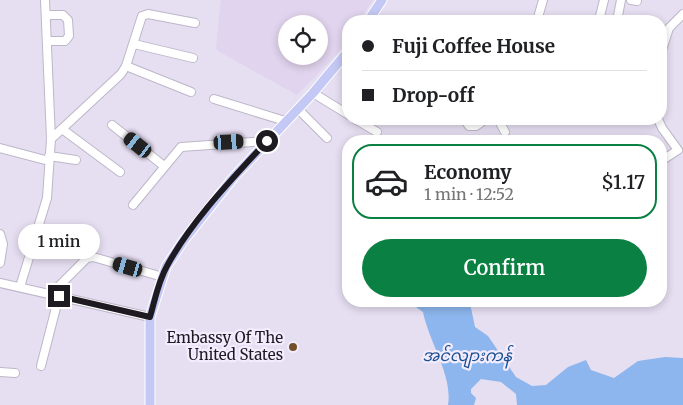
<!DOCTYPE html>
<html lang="en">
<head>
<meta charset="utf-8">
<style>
  :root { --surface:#fff; --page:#f6f6f6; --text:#202124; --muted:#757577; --line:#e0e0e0; --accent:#0b8043 }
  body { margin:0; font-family:Merriweather,"Noto Sans Myanmar",serif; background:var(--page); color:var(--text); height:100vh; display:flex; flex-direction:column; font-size:19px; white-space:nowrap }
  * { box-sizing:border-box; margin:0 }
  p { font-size:16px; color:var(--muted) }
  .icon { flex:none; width:28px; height:28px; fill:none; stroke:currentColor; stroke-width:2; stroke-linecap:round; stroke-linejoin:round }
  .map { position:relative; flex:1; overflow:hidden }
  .panel { position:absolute; left:342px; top:135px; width:325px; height:172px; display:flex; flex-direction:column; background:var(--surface); border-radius:20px; box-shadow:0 2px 8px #0003 }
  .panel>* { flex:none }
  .hud { position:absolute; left:342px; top:15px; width:325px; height:110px; border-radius:20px; box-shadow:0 2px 8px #0003; display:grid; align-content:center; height:110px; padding:0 20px; background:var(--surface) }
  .controls { position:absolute; left:278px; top:15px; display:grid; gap:10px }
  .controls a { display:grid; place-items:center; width:50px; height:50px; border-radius:50%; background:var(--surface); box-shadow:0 2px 8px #0003; font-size:25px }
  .end { position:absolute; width:22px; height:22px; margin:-11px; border:6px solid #1d1a21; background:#fff; box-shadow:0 0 0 2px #fff }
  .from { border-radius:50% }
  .bubble { position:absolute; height:35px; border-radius:18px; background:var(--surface); box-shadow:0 2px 8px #0003; font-size:16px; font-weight:600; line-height:35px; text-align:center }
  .car { position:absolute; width:15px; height:30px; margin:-15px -8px; border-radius:6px; box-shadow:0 0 4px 1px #0007; background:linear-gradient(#222 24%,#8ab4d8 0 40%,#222 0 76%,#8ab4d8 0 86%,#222 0) }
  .hud b { display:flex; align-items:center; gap:18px; height:48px; font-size:19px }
  .hud b+b { border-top:1px solid var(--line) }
  .hud i { width:12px; height:12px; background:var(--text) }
  ul { padding:9px 0 0; list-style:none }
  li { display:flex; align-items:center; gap:15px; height:75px; margin:0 10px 8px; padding:0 10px; border:2px solid var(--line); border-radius:20px }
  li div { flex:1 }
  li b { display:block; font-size:19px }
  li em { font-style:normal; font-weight:600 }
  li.selected { border-color:var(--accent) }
  li>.icon { width:45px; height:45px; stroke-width:1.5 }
  .primary-button { display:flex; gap:10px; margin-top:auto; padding:10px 20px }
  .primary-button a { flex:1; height:58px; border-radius:30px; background:var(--accent); color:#fff; font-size:20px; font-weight:600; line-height:58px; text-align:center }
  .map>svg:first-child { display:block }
</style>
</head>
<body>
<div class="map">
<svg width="683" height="405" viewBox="0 0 683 405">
  <rect width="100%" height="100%" fill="#e6def1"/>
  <path fill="#e0d4ee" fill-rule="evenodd" d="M221,0H373L359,21H349V37L339,52L297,95L218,51L216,48ZM286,24H319V56H286Z"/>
  <path fill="#8cb6ed" d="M415,301H465L471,308L475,327L488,336L516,377L532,386L546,385L568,367L586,360L591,370L614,378L638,361L665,357L683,358V405H517L516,394L501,382L481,379L471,389V393L476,398L474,405H448C453,376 429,342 423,312L417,308Z"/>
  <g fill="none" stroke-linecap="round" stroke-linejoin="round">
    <g stroke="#beb6c9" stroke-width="10">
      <g id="minor">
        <polyline points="631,0 637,1"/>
        <polyline points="46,15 63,15 68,20 69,36 65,41 47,41"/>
        <polyline points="600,16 604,0"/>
        <polyline points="537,21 543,0"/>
        <polyline points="617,21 621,0"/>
        <polyline points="134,44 193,58"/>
        <polyline points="661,53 669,28 683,14"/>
        <polyline points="126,66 191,92"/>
        <polyline points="313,93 349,115"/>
        <polyline points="214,99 285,121"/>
        <polyline points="298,109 327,138"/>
        <polyline points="355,119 377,132"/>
        <polyline points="464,119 469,126 476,126 486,119"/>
        <polyline points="498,119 505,132"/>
        <polyline points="658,119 662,128 678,150 661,161"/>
        <polyline points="112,125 164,166"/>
        <polyline points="62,129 120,172"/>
        <polyline points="51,139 121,74 126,66 142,16 148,14 195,23"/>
        <polyline points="0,148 49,161"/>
        <polyline points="49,156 76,160"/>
        <polyline points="133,205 181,147 267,141"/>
        <polyline points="0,234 3,244 0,263"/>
        <polyline points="0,283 150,317"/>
        <polyline points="20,287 47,198 51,139 45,0"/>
        <polyline points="51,294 87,258 93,257 163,277"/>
        <polyline points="41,366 59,296"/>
        <polyline points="0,372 15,373"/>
      </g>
    </g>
    <g stroke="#fff" stroke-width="11">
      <g id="major">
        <polyline points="368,21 382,0"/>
        <polyline points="150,405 150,317 166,267 184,240 233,178 313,93 349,50"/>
      </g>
    </g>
    <use href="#minor" stroke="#fff" stroke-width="8"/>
    <use href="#major" stroke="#c4c8f4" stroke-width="9"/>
  </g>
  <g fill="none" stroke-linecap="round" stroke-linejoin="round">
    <path stroke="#1d1a21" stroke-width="6" d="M59,296L150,317C155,300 158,282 167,266C192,220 232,179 267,141"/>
  </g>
  <circle fill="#725128" stroke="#f3ebfe" stroke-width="2" cx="293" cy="347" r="5"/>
  <g text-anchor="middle" stroke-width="4.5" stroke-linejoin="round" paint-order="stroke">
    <g font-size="15" fill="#1d1a21" stroke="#f3ebfe" text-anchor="end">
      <text x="283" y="343">Embassy Of The<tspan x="283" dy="17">United States</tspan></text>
    </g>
    <g font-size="16" font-style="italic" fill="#195092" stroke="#f3ebfe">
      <text x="467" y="361">အင်လျားကန်</text>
    </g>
  </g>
</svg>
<div class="controls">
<a><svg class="icon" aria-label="locate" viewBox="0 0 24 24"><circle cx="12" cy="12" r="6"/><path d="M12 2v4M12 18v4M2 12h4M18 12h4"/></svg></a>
</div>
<i class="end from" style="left:267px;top:141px"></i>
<i class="end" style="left:59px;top:296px"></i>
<div class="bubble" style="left:18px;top:224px;width:82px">1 min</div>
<i class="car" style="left:229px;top:142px;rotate:87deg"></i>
<i class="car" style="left:138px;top:145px;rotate:308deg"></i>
<i class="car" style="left:128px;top:267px;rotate:286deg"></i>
<div class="hud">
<b><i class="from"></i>Fuji Coffee House</b>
<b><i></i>Drop-off</b>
</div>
<section class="panel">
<ul>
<li class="selected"><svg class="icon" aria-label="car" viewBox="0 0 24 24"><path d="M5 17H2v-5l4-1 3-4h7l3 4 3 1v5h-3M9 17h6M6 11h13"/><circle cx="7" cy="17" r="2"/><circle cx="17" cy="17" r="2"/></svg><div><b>Economy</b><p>1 min · 12:52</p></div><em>$1.17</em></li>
</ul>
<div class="primary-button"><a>Confirm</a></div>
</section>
</div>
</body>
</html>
